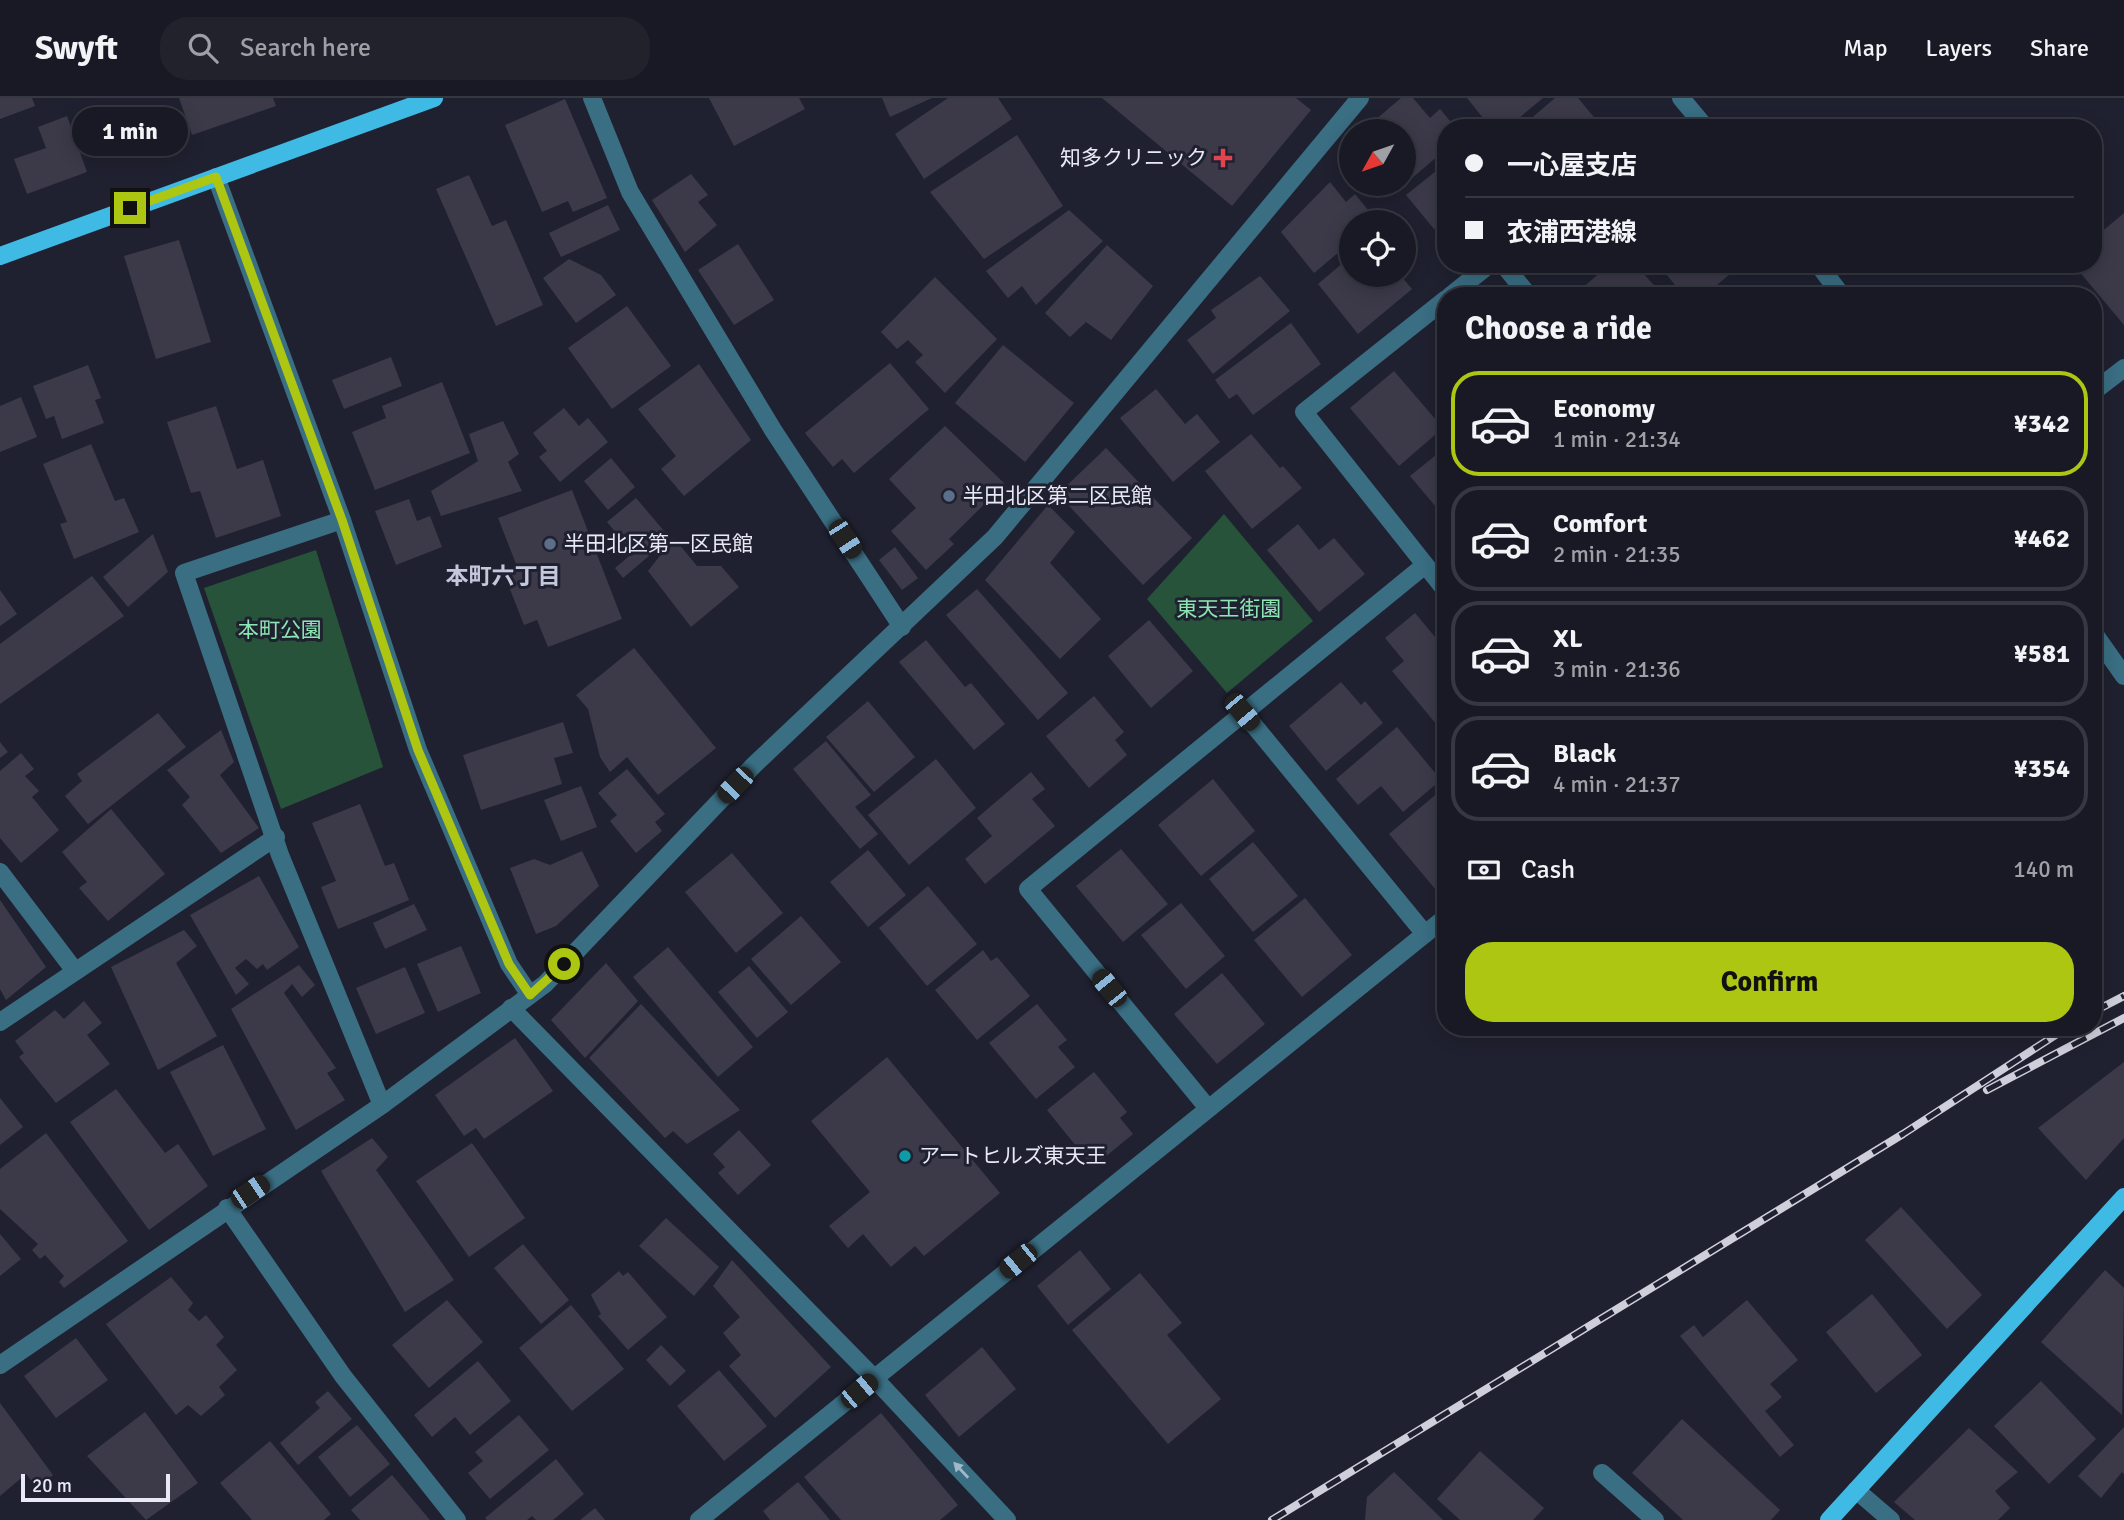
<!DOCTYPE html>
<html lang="en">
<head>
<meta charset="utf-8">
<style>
  :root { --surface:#181924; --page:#21222c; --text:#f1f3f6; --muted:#9fa0a6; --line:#363841; --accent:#acc611 }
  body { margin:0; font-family:Signika,"Noto Sans JP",sans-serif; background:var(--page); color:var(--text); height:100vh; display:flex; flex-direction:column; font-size:26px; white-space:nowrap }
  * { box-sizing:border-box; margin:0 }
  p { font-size:23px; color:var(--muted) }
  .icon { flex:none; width:38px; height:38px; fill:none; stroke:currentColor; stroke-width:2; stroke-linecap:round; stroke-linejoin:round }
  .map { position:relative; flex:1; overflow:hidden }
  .details { position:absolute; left:1437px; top:189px; width:665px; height:749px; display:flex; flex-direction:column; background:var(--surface); border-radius:28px; box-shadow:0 4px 18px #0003,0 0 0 2px var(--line) }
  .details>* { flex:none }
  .guide { position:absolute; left:1437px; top:21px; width:665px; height:154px; border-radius:28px; box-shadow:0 4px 18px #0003,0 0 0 2px var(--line); display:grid; align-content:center; height:154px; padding:0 28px; background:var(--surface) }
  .needle { width:46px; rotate:230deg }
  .buttons { position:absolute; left:1339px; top:21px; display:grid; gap:14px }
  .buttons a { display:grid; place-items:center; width:77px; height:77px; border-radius:50%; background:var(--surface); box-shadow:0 4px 18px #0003,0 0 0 2px var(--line); font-size:35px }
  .scale { position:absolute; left:21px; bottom:18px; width:149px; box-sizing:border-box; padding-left:7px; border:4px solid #e8e9f4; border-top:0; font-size:19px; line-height:24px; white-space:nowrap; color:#e8e9f4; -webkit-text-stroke:5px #202130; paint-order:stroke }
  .end { position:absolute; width:32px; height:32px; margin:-16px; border:9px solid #acc611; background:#111; box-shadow:0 0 0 4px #111 }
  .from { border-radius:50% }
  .bubble { position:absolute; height:49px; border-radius:24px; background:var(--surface); box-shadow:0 4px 18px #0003,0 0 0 2px var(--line); font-size:23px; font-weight:700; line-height:49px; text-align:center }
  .car { position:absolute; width:21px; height:42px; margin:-21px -10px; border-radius:9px; box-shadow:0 0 5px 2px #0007; background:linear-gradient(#222 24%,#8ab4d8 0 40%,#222 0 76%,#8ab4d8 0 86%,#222 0) }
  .guide b { display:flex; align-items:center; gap:24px; height:66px; font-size:26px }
  .guide b+b { border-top:2px solid var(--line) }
  .guide i { width:18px; height:18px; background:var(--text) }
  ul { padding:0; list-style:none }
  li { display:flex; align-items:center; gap:21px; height:105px; margin:0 14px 10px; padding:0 14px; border:4px solid var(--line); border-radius:28px }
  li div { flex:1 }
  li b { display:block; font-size:26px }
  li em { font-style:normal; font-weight:700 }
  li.selected { border-color:var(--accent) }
  li>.icon { width:63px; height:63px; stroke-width:1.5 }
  h2 { padding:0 28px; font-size:32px; line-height:84px }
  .pay { display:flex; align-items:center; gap:18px; height:77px; padding:0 28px; font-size:26px }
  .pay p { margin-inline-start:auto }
  .cta { display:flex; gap:14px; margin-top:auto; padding:14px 28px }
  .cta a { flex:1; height:80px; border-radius:28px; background:var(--accent); color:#111; font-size:28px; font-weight:700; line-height:80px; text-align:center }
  header { display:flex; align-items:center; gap:42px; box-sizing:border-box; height:98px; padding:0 35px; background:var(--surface); border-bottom:2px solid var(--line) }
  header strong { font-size:33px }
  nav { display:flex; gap:38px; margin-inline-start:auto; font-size:24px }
  .search { width:490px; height:63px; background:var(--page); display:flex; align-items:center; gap:18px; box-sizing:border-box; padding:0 24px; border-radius:28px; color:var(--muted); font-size:26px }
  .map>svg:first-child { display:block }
</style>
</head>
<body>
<header>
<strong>Swyft</strong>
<div class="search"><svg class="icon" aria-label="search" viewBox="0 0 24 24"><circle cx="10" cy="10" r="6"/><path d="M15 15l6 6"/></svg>Search here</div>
<nav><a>Map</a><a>Layers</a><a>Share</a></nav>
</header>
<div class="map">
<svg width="2124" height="1422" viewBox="0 0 2124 1422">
  <rect width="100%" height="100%" fill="#202130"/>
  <g fill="#27533a">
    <polygon points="1224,416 1313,523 1227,595 1147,501"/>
    <polygon points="316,452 383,669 281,711 204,490"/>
  </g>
  <g fill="#3c3949">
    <polygon points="0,0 32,0 35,8 0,21"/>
    <polygon points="179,0 273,0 276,8 192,37"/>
    <polygon points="709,0 799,0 805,11 734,48"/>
    <polygon points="882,0 932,0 890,19"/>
    <polygon points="948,0 998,0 1012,21 924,81 895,36"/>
    <polygon points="1102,0 1296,0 1311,12 1232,108"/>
    <polygon points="1401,0 1413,0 1430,20 1440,11 1456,30 1446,30 1446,51 1404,87 1404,33 1371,33 1367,29"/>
    <polygon points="1467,0 1543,0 1507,30 1491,30"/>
    <polygon points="1555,0 1578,0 1603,30 1520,30"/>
    <polygon points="565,1 607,100 573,114 568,103 542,114 505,27"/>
    <polygon points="67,18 87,74 27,96 14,61 46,50 38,29"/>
    <polygon points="1017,37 1063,108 984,161 930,94"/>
    <polygon points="1446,65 1446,122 1434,131 1406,97"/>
    <polygon points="691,76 708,97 698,104 717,127 685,154 652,102"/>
    <polygon points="469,77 492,128 506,122 543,207 496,228 436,91"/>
    <polygon points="1330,84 1346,104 1355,96 1377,123 1351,124 1351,144 1314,175 1281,134"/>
    <polygon points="608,107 620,132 561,159 549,135"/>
    <polygon points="1069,112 1103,143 1036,207 1022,188 1008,200 986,173"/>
    <polygon points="2124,115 2124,227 2073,166 2093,166 2093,141"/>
    <polygon points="179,142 211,244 156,261 124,158"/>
    <polygon points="738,146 774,202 734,227 698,172"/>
    <polygon points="1107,147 1153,188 1111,242 1086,224 1070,239 1045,215"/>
    <polygon points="1351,158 1351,177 1400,177 1412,191 1358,236 1318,186"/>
    <polygon points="569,161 601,177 616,197 576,225 543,180"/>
    <polygon points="1577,166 1595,166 1584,175"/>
    <polygon points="1610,166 1635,166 1659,193 1653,198 1573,198"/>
    <polygon points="1658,166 1727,166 1730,176 1704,198 1684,198"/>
    <polygon points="1260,178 1290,213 1213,276 1187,242 1216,220 1211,212"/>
    <polygon points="935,179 997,241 945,295 915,264 923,257 908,242 897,251 881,234"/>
    <polygon points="627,208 671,268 612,311 568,250"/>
    <polygon points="1291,225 1321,266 1253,317 1237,296 1229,301 1215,282"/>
    <polygon points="1003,247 1074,305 1025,364 955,305"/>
    <polygon points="391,259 402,288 344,311 332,282"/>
    <polygon points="890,265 929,311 854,375 842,361 833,369 805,335"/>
    <polygon points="699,266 751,342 684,398 661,371 676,358 638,311"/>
    <polygon points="88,267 101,300 95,302 104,325 62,341 54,318 46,321 33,288"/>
    <polygon points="1394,273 1443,330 1399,368 1350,310"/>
    <polygon points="442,284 470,355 375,392 352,334 386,320 382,308"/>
    <polygon points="1156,291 1185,326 1197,316 1220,344 1173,384 1120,320"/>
    <polygon points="21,299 37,339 0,354 0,308"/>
    <polygon points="216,308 237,371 263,362 281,418 216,440 200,393 191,395 167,324"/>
    <polygon points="564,310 579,328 588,320 608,344 560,384 539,359 547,353 533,335"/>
    <polygon points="503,323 519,356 508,364 522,393 441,418 431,393 478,363 469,336"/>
    <polygon points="945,328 1005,386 949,441 954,446 926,472 891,433 916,410 889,381"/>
    <polygon points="1251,336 1280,370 1283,368 1302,390 1252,431 1205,373"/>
    <polygon points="91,346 115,403 124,400 139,434 74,461 60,426 67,424 43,366"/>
    <polygon points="1446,349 1446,421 1410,378"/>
    <polygon points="1106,350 1192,440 1143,487 1058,396"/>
    <polygon points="611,360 635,389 608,412 584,383"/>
    <polygon points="572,392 622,521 548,549 537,522 524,527 504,476 518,471 498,420"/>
    <polygon points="636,400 670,440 623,480 615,470 633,455 607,424"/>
    <polygon points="409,401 417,423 430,418 442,449 396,467 375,413"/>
    <polygon points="1048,407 1075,434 1050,465 1101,521 1060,561 985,482"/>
    <polygon points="1298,426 1319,452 1334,440 1365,476 1319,514 1267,452"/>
    <polygon points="153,436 168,474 128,509 103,479"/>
    <polygon points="674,440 697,468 721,468 739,489 691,529 648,473"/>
    <polygon points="895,449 918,480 902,492 879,462"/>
    <polygon points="92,478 124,518 0,606 0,546"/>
    <polygon points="977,491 1068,595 1038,622 946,517"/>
    <polygon points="0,492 17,516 0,528"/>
    <polygon points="1415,515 1446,552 1446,629 1442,633 1392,573 1404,563 1385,540"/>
    <polygon points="1149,522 1193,573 1151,610 1108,558"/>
    <polygon points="926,542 965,589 971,585 1005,626 974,652 899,564"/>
    <polygon points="634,550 716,650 658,697 627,659 610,674 600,659 588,611 576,597"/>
    <polygon points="1341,584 1361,607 1365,603 1383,625 1326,673 1289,628"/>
    <polygon points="1094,598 1124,634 1115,642 1127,657 1089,690 1046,638"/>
    <polygon points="868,603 915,659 874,694 826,639"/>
    <polygon points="158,615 186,649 88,726 65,698 82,683 77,676"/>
    <polygon points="563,624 573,655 554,660 562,686 481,712 463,657"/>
    <polygon points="1397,629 1441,682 1403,714 1381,688 1358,707 1336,681"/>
    <polygon points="221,632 234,664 220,677 259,730 221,755 182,707 190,699 167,672"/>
    <polygon points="826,643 871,697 855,709 878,736 860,751 793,671"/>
    <polygon points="0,644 8,654 0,660"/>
    <polygon points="21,655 34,671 25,678 39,693 32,699 59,732 21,765 0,740 0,673"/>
    <polygon points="936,661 976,710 909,767 868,717"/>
    <polygon points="627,671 665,716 655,724 662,733 636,755 610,723 617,717 598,695"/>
    <polygon points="1031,674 1045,691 1032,701 1055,728 985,786 965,761 992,738 977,720"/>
    <polygon points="1213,681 1255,733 1201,778 1158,727"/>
    <polygon points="581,688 597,729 561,743 544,702"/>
    <polygon points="1446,688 1446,783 1436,792 1389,736"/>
    <polygon points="360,706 385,768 394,765 409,802 338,831 321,789 336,783 312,725"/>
    <polygon points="111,711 165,776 108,823 79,790 87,784 62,754"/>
    <polygon points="1253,744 1298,798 1253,834 1209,781"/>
    <polygon points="1121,751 1168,806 1123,844 1076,788"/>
    <polygon points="868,752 906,797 868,829 830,784"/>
    <polygon points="582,753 599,788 556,828 536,836 510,770 534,761 550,767"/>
    <polygon points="732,755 783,815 736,855 685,794"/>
    <polygon points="259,778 299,849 267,872 263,866 257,871 246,861 235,870 249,886 236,897 190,817"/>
    <polygon points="928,788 977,846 927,888 879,830"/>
    <polygon points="1305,800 1352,857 1302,899 1254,842"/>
    <polygon points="0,802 46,869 6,902 0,891"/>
    <polygon points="1181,805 1225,858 1186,891 1141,837"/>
    <polygon points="414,806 427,832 385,851 373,825"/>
    <polygon points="801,818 841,864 791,907 751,861"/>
    <polygon points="184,832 197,848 176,865 217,938 158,972 111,869"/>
    <polygon points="461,848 481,895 438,914 417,866"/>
    <polygon points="668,849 753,949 718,979 633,879"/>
    <polygon points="983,852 991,863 997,859 1030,898 977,942 935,892"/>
    <polygon points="606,865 638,903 585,960 551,922"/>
    <polygon points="299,867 315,887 302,899 292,886 284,895 336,970 327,975 345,1002 296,1032 231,911"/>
    <polygon points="749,868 788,914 757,940 718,894"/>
    <polygon points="405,869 425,915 376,936 356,890"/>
    <polygon points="1222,875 1265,926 1217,966 1174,916"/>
    <polygon points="84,903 102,925 87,937 110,966 56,1005 19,959 24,955 15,943 55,912 64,921"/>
    <polygon points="641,906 740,1012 687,1046 673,1033 665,1040 589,960"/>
    <polygon points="1037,906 1067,942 1058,949 1075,969 1036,1001 989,945"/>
    <polygon points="515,940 553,993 484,1041 476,1030 464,1038 435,997"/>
    <polygon points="223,947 266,1031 213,1058 170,974"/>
    <polygon points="887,959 1000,1095 924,1158 915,1148 891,1169 863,1136 848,1150 829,1128 870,1094 811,1023"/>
    <polygon points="2124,964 2124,1040 2086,1082 2038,1030"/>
    <polygon points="1094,974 1127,1014 1120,1020 1133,1036 1093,1069 1047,1012"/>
    <polygon points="116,991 165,1055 178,1046 208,1088 149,1132 70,1024"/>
    <polygon points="0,1000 23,1029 0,1047"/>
    <polygon points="739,1032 771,1067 738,1097 718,1075 725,1069 713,1056"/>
    <polygon points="46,1035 128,1143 64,1190 59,1184 64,1178 45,1157 40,1161 32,1152 38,1146 0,1111 0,1071"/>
    <polygon points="372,1040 388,1059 376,1072 454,1182 405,1214 321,1073"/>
    <polygon points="472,1045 525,1120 469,1159 416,1083"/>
    <polygon points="1901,1109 1982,1197 1947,1231 1865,1142"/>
    <polygon points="666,1120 719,1169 694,1198 639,1148"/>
    <polygon points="0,1136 21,1161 0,1178"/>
    <polygon points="523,1146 569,1202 541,1226 494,1170"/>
    <polygon points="1080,1152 1111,1191 1068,1227 1037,1188"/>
    <polygon points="732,1162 831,1269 775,1320 729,1268 741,1257 723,1235 740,1219 713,1188"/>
    <polygon points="2105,1172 2124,1190 2122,1317 2041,1244"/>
    <polygon points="619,1173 623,1178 628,1174 667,1219 628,1252 598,1218 601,1216 591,1197"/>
    <polygon points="1140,1175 1182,1225 1167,1237 1221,1301 1168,1346 1072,1232"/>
    <polygon points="171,1179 193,1205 188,1212 199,1223 206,1217 224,1239 216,1247 237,1272 219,1289 225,1297 201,1318 188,1307 176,1317 106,1226"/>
    <polygon points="1872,1196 1922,1257 1876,1295 1826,1234"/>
    <polygon points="447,1202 483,1244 429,1290 392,1247"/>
    <polygon points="1747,1202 1798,1262 1770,1286 1782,1299 1765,1313 1794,1347 1780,1359 1680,1238 1694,1227 1703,1239"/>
    <polygon points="571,1207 624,1271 572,1313 519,1250"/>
    <polygon points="76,1240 108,1282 56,1320 24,1278"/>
    <polygon points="661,1247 686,1273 670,1288 646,1262"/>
    <polygon points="982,1249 1016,1291 959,1339 925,1297"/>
    <polygon points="478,1263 511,1303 470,1337 455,1319 432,1339 414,1317"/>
    <polygon points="719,1272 767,1328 724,1363 677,1308"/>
    <polygon points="2041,1283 2096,1341 2049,1386 1994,1328"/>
    <polygon points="328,1293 352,1321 298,1367 280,1345 320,1310 315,1304"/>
    <polygon points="0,1305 53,1377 37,1390 26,1376 0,1398"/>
    <polygon points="145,1314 198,1385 146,1422 87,1358"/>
    <polygon points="881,1315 958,1407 940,1422 841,1422 804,1379"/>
    <polygon points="519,1317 549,1352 490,1401 468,1375 483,1363 475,1354"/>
    <polygon points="1682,1321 1780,1412 1771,1422 1683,1422 1632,1375"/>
    <polygon points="357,1327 390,1366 350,1399 318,1359"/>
    <polygon points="2124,1329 2124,1376 2122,1374 2101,1400 2078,1378"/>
    <polygon points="1969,1330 2018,1374 1995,1393 2010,1410 1998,1422 1915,1422 1894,1404"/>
    <polygon points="270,1343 331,1416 324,1422 252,1422 220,1385"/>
    <polygon points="1480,1353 1544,1410 1533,1422 1460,1422 1437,1401"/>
    <polygon points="556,1361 584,1396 553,1422 536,1422 532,1418 527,1422 487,1422 485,1420"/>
    <polygon points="1394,1374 1443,1422 1365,1422 1367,1399"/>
    <polygon points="392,1377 430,1422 360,1422 351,1412"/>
    <polygon points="798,1384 830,1422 770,1422 763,1413"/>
    <polygon points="595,1410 605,1422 580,1422"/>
  </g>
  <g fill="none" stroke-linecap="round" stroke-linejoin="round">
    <g stroke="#3a6e83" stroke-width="18">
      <polyline points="592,0 630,94 773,332 902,529"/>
      <polyline points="1681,0 1706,30"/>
      <polyline points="216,79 342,422 418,652 509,866 530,897"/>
      <polyline points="1503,166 1529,198"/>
      <polyline points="1818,166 1842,198"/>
      <polyline points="1450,198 1490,166"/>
      <polyline points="1446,201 1304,314 1446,493"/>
      <polyline points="2093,294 2124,270"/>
      <polyline points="342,422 184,475 280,757 382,1007"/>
      <polyline points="2093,534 2124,578"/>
      <polyline points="1243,614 1425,836"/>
      <polyline points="0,774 75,873"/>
      <polyline points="511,910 874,1280 1007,1422"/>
      <polyline points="0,924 276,739"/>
      <polyline points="1207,1009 1028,791 1425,467"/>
      <polyline points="227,1110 343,1278 457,1422"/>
      <polyline points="0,1267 382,1007 545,886 754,667 995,439 1360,0"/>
      <polyline points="1602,1375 1655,1422"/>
      <polyline points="1856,1392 1891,1422"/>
      <polyline points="699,1422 1446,819"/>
    </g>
    <g stroke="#3fbae5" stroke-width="18">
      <polyline points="0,158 434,0"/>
      <polyline points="1829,1422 2124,1099"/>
    </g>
    <g stroke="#cecfda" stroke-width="8">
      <g id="rail">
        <polyline points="2093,914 2124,898"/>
        <polyline points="1987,992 2124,920"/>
        <polyline points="1272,1422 1903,1036 2068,929"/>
      </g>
    </g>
    <use href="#rail" stroke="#202130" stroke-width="5" stroke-dasharray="16" stroke-linecap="butt"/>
  </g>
  <defs><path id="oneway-solid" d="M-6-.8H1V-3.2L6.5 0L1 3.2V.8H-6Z" transform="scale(1.75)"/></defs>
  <use fill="#a2b8c7" href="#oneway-solid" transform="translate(961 1372) rotate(-133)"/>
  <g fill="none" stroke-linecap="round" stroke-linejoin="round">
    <polyline stroke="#acc611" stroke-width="9" points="130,110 216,79 342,422 418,652 509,866 530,897 564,866"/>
  </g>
  <path fill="#e0444e" stroke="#202130" stroke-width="2.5" d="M1219.5 49.5h7v7h7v7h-7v7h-7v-7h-7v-7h7z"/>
  <g fill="#5c6f8a" stroke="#202130" stroke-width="2.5">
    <circle cx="949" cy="398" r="7"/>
    <circle cx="550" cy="446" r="7"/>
  </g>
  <circle fill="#0f9aa8" stroke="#202130" stroke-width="2.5" cx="905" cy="1058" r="7"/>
  <g text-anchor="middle" stroke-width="6" stroke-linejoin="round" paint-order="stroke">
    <g font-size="21" fill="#e8e9f4" stroke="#202130" text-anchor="start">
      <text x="1207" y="67" text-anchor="end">知多クリニック</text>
      <text x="963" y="405">半田北区第二区民館</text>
      <text x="564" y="453">半田北区第一区民館</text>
      <text x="919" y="1065">アートヒルズ東天王</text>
    </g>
    <g font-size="21" fill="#8ce6b2" stroke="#202130">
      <text x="1229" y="518">東天王街園</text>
      <text x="280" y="539">本町公園</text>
    </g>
    <g font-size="23" font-weight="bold" fill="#c5c8dc" stroke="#202130">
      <text x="503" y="486">本町六丁目</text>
    </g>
  </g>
</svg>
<div class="buttons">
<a><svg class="needle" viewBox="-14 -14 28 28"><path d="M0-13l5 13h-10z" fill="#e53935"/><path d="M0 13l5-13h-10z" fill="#9fa0a6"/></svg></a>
<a><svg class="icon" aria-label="locate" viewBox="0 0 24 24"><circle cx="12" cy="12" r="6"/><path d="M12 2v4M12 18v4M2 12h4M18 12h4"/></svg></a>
</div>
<div class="scale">20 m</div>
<i class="end from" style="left:564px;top:866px"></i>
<i class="end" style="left:130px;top:110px"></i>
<div class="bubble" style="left:72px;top:9px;width:116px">1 min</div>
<i class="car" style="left:845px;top:441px;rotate:147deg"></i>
<i class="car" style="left:1242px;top:614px;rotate:140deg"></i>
<i class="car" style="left:735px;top:687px;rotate:224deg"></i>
<i class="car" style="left:1109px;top:890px;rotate:321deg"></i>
<i class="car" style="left:250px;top:1094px;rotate:56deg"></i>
<i class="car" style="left:1018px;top:1163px;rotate:231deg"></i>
<i class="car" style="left:859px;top:1293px;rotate:50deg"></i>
<div class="guide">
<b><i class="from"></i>一心屋支店</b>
<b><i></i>衣浦西港線</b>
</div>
<section class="details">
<h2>Choose a ride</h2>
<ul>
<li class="selected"><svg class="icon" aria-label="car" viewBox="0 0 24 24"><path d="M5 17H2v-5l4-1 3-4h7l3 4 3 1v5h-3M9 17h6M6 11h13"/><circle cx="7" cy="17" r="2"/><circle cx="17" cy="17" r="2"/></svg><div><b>Economy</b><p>1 min · 21:34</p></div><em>¥342</em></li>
<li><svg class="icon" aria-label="car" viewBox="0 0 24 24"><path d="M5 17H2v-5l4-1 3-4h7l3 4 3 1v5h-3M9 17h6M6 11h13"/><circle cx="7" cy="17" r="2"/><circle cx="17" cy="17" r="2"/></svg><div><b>Comfort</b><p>2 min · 21:35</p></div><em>¥462</em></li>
<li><svg class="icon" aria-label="car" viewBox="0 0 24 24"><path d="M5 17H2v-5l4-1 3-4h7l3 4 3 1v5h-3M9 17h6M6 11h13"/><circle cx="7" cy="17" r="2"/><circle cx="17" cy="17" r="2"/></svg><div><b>XL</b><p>3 min · 21:36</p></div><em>¥581</em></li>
<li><svg class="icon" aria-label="car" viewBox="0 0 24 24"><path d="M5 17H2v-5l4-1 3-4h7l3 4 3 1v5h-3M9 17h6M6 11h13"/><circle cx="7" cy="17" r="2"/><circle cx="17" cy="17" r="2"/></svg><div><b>Black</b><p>4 min · 21:37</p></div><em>¥354</em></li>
</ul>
<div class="pay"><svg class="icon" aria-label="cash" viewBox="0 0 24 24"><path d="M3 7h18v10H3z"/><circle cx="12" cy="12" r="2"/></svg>Cash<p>140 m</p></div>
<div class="cta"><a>Confirm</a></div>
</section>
</div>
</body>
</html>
